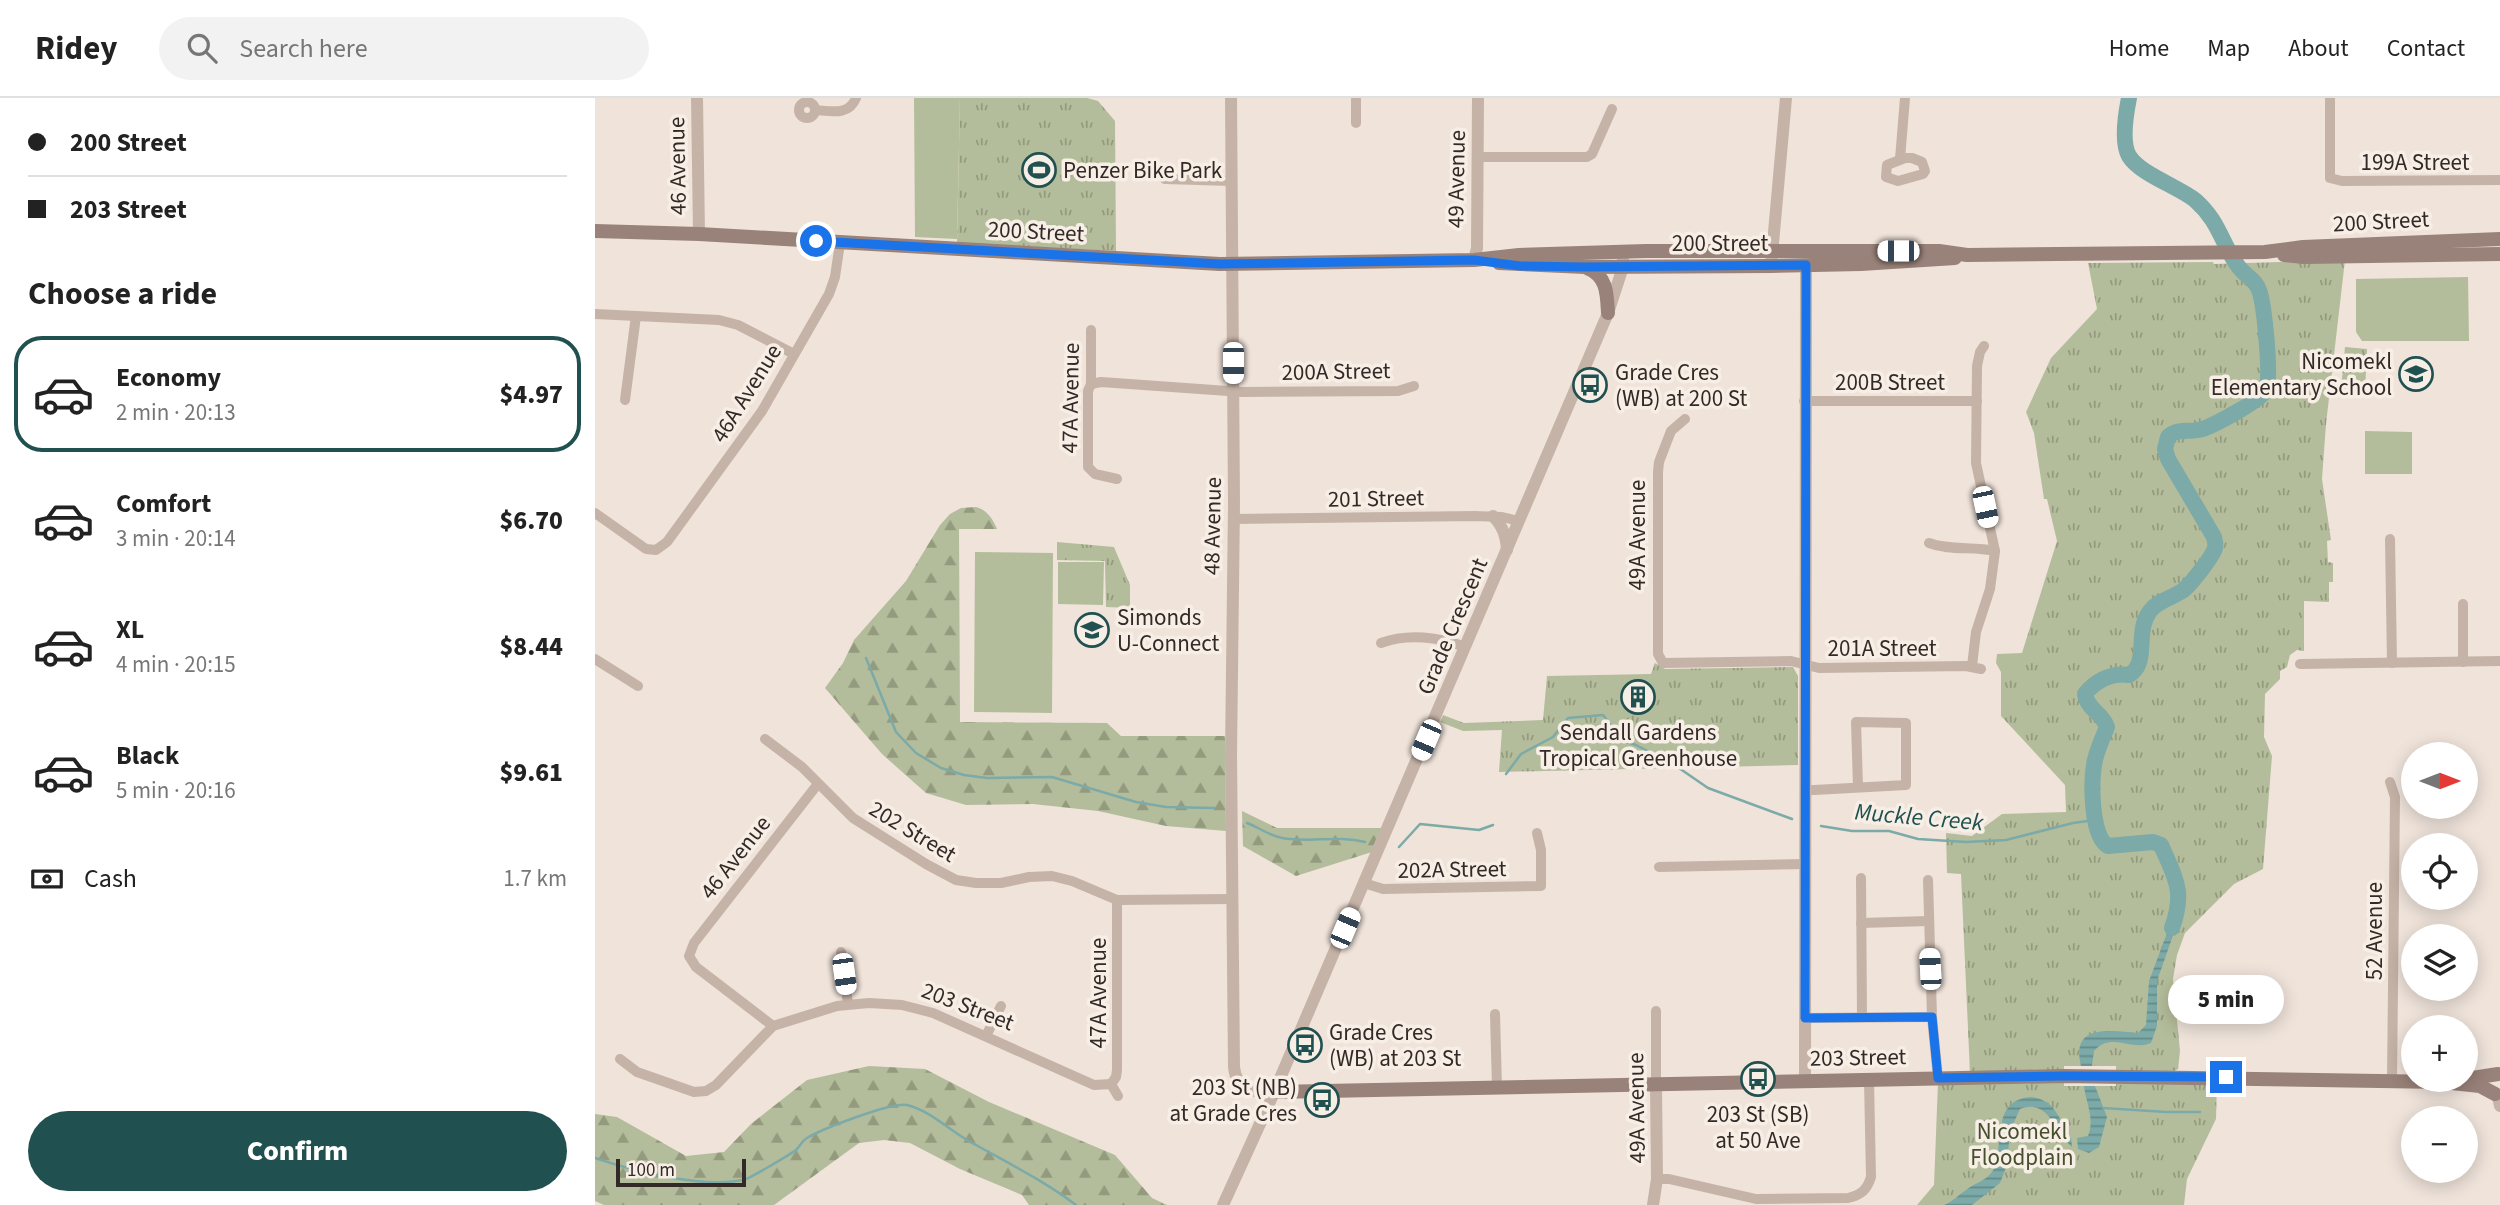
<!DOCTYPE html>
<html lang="en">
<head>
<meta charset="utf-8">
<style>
  :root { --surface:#fff; --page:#f2f2f2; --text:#222; --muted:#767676; --line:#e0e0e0; --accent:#205150 }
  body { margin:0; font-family:"Source Sans 3",sans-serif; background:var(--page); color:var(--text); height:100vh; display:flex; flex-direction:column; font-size:26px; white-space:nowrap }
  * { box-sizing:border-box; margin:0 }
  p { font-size:23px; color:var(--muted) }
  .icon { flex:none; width:38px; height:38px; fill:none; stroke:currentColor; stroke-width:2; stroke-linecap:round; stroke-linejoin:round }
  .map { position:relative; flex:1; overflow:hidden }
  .panel { display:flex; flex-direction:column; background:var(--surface); width:595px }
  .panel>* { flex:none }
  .top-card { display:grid; align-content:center; height:154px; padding:0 28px; background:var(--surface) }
  .needle { width:46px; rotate:90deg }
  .fabs { position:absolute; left:1806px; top:644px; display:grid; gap:14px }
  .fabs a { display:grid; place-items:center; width:77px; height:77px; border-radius:50%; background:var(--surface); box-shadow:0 4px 18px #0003; font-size:35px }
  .scale { position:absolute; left:21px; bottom:18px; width:130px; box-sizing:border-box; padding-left:7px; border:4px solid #332a27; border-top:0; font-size:19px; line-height:24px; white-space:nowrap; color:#332a27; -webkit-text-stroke:5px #f7eee6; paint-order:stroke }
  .end { position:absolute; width:32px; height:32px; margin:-16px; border:9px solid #1a73e8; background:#fff; box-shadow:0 0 0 4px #fff }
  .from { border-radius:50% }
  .bubble { position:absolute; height:49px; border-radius:24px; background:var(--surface); box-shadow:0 4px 18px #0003; font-size:23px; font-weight:800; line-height:49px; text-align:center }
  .car { position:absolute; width:21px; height:42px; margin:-21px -10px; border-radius:9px; box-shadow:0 0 5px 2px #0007; background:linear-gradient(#fff 24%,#345 0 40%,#fff 0 76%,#345 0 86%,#fff 0) }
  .top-card b { display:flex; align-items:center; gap:24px; height:66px; font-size:26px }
  .top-card b+b { border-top:2px solid var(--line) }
  .top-card i { width:18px; height:18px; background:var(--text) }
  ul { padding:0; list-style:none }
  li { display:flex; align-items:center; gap:21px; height:116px; margin:0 14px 10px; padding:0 14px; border:4px solid transparent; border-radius:28px }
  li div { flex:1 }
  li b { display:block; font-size:26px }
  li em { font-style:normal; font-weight:800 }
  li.on { border-color:var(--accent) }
  li>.icon { width:63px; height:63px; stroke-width:1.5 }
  h2 { padding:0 28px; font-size:32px; line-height:84px }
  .pay { display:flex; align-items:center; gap:18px; height:77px; padding:0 28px; font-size:26px }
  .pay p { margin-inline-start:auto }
  .button { display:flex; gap:14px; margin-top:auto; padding:14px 28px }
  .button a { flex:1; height:80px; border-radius:42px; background:var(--accent); color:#fff; font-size:28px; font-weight:800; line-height:80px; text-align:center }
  header { display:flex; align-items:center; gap:42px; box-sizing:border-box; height:98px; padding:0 35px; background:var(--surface); border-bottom:2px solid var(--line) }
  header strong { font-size:33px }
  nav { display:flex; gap:38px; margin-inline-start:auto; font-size:24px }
  .search { width:490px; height:63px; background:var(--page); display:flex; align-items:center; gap:18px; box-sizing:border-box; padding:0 24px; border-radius:38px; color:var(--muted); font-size:26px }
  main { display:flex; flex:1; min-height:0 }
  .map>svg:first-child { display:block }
</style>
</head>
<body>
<header>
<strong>Ridey</strong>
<div class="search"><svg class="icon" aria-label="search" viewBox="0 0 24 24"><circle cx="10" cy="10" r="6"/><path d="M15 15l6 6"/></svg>Search here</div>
<nav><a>Home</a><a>Map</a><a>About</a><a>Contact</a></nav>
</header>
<main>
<section class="panel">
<div class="top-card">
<b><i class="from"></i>200 Street</b>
<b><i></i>203 Street</b>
</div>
<h2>Choose a ride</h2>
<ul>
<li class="on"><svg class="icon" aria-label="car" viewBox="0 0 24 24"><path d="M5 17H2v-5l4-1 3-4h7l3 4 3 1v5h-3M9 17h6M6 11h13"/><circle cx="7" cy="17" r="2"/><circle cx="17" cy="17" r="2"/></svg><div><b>Economy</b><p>2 min · 20:13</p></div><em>$4.97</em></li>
<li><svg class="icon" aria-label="car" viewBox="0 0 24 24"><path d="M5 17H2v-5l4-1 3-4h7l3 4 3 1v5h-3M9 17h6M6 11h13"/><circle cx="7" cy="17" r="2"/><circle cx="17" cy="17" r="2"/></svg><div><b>Comfort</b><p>3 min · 20:14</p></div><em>$6.70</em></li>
<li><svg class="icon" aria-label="car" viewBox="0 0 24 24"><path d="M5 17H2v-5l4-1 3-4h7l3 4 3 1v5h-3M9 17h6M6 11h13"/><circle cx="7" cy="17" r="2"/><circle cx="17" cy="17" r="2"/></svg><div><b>XL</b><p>4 min · 20:15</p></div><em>$8.44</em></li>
<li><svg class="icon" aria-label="car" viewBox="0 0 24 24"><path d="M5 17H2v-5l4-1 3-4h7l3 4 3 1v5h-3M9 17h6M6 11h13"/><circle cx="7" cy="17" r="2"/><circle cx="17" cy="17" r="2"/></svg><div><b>Black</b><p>5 min · 20:16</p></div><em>$9.61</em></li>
</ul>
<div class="pay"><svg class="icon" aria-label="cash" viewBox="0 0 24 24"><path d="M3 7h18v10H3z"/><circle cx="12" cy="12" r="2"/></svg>Cash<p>1.7 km</p></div>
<div class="button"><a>Confirm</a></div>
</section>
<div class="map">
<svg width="1905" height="1107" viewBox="0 0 1905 1107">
  <defs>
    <pattern id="forest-firs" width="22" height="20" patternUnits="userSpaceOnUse" patternTransform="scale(1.75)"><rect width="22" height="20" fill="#b4bd9b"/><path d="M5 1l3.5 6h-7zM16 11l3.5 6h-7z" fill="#939a7e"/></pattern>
    <pattern id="park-tufts" width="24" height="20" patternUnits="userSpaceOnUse" patternTransform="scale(1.75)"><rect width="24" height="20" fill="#b4bd9b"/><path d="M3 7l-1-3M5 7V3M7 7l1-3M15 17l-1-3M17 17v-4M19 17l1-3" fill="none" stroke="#939a7e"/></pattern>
    <pattern id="water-rules" width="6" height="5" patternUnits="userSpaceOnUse" patternTransform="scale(1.75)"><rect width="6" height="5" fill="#7baaa8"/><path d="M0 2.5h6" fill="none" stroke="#658b89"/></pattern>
  </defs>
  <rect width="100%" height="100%" fill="#efe3da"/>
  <g fill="#b4bd9b">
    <polygon points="319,0 365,0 362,141 320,139"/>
    <polygon points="1873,179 1874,243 1767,243 1761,234 1761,181"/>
    <polygon points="1770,333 1817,334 1817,376 1770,376"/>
    <polygon points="380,454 458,455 457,615 379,614"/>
    <polygon points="463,464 509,464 508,507 463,506"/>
  </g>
  <g fill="url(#forest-firs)">
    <path d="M381,409C392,412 398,421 402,431H364L365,624L512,625L526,638H630L631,733L571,728L503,713L438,706L371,707L331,695L287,656L230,590L248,565L259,542L311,483L345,427L355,416L366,410Z"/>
    <polygon points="647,713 682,730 788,730 777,754 701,778 648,748"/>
    <polygon points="274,968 330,971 394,1004 520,1057 557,1100 572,1107 434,1107 427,1097 365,1071 315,1045 289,1042 264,1045 179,1107 9,1107 0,1103 0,1016 22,1019 91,1058 129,1054 156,1026 212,982"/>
  </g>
  <g fill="url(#park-tufts)">
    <polygon points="365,0 492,0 503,3 520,23 521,153 362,145"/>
    <polygon points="1750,162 1731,326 1727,381 1736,442 1732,443 1733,464 1738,465 1738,484 1734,484 1734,504 1709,503 1709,553 1702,552 1695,557 1692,569 1685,573 1685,581 1670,596 1669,639 1677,658 1668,771 1639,786 1590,835 1582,857 1578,881 1585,953 1583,971 1577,974 1521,973 1521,968 1469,968 1469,974 1375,975 1366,776 1352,775 1351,735 1377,738 1407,716 1471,714 1470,687 1406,618 1406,574 1401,565 1402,556 1427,555 1462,443 1452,401 1449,401 1439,335 1431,314 1456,260 1502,211 1493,165 1618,164 1619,166"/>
    <polygon points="1750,249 1772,251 1770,293 1746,291"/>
    <polygon points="462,444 519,449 535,487 535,510 511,509 510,463 462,462"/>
    <polygon points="1060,565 1070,571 1198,569 1203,578 1203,667 904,674 907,632 868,633 845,624 848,617 869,625 948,622 952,578 1056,576"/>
    <polygon points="1521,982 1622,983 1621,1021 1592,1081 1589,1107 1322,1107 1339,1087 1343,984 1469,983 1469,988 1521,988"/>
  </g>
  <g fill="url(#water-rules)">
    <path d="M1588,809L1562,883V928L1556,945C1536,954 1517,933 1499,953L1497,968H1486C1475,925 1516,933 1543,935L1551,927L1554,883L1581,811Z"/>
    <path d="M1489,988H1500L1512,1019L1504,1049L1494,1055L1483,1051L1482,1040L1493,1038C1500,1021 1491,1005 1489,988Z"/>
    <path d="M1437,999C1456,1002 1461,1013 1469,1028C1473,1037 1477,1039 1477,1049C1460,1034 1454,1000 1425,1011L1415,1033L1412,1067L1405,1085L1377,1107H1349C1359,1103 1362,1098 1371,1092C1381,1084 1395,1082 1400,1068C1409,1041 1397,1001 1437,999Z"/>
  </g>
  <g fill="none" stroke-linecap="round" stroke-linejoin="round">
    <g stroke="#7baaa8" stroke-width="2.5">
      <polyline points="271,560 301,634 321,655 346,670 369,677 392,680 457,679 541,704 571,709 619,710"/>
      <polyline points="911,676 926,656 958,639 973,620 1008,617 1019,631 1021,641 1041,647 1081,668 1113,690 1197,721"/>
      <path d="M652,725C663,729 675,738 687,740C715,745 742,737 770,744"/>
      <polyline points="1226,728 1257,733 1294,733 1323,741 1371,744 1411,742 1478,725 1500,722"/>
      <polyline points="804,749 825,726 884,732 898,727"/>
      <polyline points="1508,1010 1571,1014 1605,1014"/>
      <path d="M0,1060C38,1073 112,1092 151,1081C157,1079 196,1056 201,1052C205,1048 207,1043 212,1040C227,1031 296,1004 312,1007C337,1013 358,1036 381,1047C415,1066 449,1083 481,1107"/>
    </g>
    <path stroke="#7baaa8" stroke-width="16" d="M1534,0C1531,15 1526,44 1534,58C1545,76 1582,88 1600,102C1625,124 1626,145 1643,168C1649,177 1661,182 1664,192C1669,204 1677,282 1671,292C1665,303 1621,326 1608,331C1596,335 1583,329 1573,339L1570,351L1573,361L1619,439C1620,444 1621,446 1620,450C1618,458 1594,489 1587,493C1577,500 1562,503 1555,513C1539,534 1555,565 1534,577C1517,574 1500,583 1490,596C1492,611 1508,616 1512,629C1507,642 1501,653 1499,667C1496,685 1496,739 1513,748L1558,744L1566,747C1581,782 1590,793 1577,830"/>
    <g stroke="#c6b3a7" stroke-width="10">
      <polyline points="1735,0 1735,80 1747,83 1905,82"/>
      <circle cx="212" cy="12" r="8"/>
      <path d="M220,12C236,13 254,18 261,0"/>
      <polyline points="761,25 761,0"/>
      <polyline points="883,59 992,59 997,56 1017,11"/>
      <polygon points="1310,60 1317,60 1327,64 1330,73 1328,76 1303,83 1291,79 1292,67"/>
      <polyline points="1305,61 1310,0"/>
      <polyline points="570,81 636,83"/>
      <polyline points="0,216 124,222 143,227 199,256"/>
      <polyline points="496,232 496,286 493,293 493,369 500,376 522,381"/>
      <polyline points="496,286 506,284 647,294 803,293 819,288"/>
      <polyline points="30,302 41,218"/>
      <polyline points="1209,303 1382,303"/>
      <polyline points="1090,321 1076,333 1064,364 1063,374 1063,556 1068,565 1196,563 1224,570 1371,568 1386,571"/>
      <polyline points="0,415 51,451 61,452 72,444 167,313 234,196 240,179 245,145"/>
      <polyline points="639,421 880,418 907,419 924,423"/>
      <polyline points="1795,441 1797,565"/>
      <path d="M1334,445C1355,453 1378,448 1400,453"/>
      <polyline points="1868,506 1868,564"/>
      <path d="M786,545C813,535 844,539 870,549"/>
      <polyline points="0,561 43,588"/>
      <polyline points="1705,566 1905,563"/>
      <polyline points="1377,568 1381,534 1395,491 1400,453 1381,365 1382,268 1385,254 1389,248"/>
      <polyline points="170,641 207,669 258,720 331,766 361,782 381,785 406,785 434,779 457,778 477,783 522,802 638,801"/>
      <polyline points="1795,684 1800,699 1797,983"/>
      <polyline points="1210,692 1219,692 1311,687 1311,625 1261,624 1263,689"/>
      <polyline points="1064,769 1210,766"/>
      <polyline points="1266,780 1267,919"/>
      <polyline points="1333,782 1337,919 1343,980"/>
      <polyline points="769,785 788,791 946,788 946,752 942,735"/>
      <polyline points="1266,825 1333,823"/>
      <polyline points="246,854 253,906"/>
      <polyline points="1061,913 1061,987"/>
      <polyline points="900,916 902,990"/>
      <polyline points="1210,920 1337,919"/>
      <polyline points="178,928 101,869 94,858 99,845 222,687"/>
      <polyline points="391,938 406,908"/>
      <polyline points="25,961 42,974 99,994 111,993 121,987 178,928 242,908 274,905 307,907 338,915 499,987 516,986"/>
      <polyline points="516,986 521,979 522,972 522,802"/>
      <polyline points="516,986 523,998"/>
      <path d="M1062,1081H1074L1161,1101L1253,1100C1266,1097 1272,1092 1276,1079L1274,982"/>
    </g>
    <g stroke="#c6b3a7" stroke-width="12">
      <polyline points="102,0 104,136"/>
      <path d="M636,0L639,406L636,657L639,969C642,995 658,994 679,994"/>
      <polyline points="879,162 882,150 883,0"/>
      <polyline points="1176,168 1191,0"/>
      <path d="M898,418C908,429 911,437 912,452"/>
      <polyline points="1210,983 1211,167"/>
      <polyline points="1903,999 1905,1008"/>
      <polyline points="628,1107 674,1006 1013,215 1028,169 1028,160"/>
      <polyline points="1058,1107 1062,1081 1061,987"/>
    </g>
    <g stroke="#998279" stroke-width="14">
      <polyline points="0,133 104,136 625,166 879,162 924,157 1051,153 1344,153 1372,157 1670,154 1708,149 1905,141"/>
      <polyline points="1689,157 1709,159 1905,156"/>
      <polyline points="904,165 990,169 1176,168 1266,166 1360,160"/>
      <path d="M992,170C1012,178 1012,195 1013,215"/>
      <polyline points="1871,981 1903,976"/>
      <polyline points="679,994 1469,978 1847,984 1885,988 1900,996"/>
    </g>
  </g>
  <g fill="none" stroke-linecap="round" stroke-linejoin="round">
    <polyline stroke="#1a73e8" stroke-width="9" points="221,143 625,166 879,162 925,168 990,169 1211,167 1210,920 1337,919 1343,980 1469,978 1631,979"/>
  </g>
  <defs>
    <g id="stadium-ring" transform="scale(1.75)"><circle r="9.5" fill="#f7eee6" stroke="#205150" stroke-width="1.5"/><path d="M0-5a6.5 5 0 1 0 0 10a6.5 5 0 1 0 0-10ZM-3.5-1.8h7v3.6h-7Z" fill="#205150"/></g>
    <g id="school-ring" transform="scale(1.75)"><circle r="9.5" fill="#f7eee6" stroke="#205150" stroke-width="1.5"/><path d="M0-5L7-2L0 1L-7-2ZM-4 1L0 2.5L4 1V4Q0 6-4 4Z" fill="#205150"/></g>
    <g id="bus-ring" transform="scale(1.75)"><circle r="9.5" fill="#f7eee6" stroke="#205150" stroke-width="1.5"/><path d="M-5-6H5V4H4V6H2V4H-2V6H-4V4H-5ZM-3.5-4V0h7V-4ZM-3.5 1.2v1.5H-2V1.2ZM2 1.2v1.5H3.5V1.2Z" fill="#205150"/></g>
    <g id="building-ring" transform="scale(1.75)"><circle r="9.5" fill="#f7eee6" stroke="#205150" stroke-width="1.5"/><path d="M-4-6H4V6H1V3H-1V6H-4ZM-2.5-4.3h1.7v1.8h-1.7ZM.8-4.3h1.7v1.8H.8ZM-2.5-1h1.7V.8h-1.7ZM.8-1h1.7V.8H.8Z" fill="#205150"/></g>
  </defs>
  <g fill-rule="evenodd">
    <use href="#stadium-ring" x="444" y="72"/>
    <use href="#school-ring" x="1821" y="276"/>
    <use href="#bus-ring" x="995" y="287"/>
    <use href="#school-ring" x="497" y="532"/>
    <use href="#building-ring" x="1043" y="599"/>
    <use href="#bus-ring" x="710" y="947"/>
    <use href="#bus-ring" x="1163" y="981"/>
    <use href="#bus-ring" x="727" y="1002"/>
  </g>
  <g text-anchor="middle" stroke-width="7" stroke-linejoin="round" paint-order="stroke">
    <g font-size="23" fill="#332a27" stroke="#f7eee6">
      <text x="1820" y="72">199A Street</text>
      <text transform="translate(82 68) rotate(-91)" y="8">46 Avenue</text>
      <text transform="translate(861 81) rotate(-89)" y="8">49 Avenue</text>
      <text transform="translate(1786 123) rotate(-3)" y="8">200 Street</text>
      <text transform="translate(441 133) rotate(3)" y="8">200 Street</text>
      <text x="1125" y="153">200 Street</text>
      <text transform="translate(741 273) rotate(-1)" y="8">200A Street</text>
      <text x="1295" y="292">200B Street</text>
      <text transform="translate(151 295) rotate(-58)" y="8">46A Avenue</text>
      <text transform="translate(475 300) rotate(-89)" y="8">47A Avenue</text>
      <text transform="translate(781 400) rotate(-1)" y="8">201 Street</text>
      <text transform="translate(617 428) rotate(-89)" y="8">48 Avenue</text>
      <text transform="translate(1042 437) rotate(-90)" y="8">49A Avenue</text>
      <text transform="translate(857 528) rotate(-67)" y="8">Grade Crescent</text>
      <text x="1287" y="558">201A Street</text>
      <text transform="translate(318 733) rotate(31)" y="8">202 Street</text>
      <text transform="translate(140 759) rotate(-52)" y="8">46 Avenue</text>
      <text transform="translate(857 771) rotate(-1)" y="8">202A Street</text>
      <text transform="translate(1779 833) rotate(-90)" y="8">52 Avenue</text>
      <text transform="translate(503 895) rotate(-90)" y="8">47A Avenue</text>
      <text transform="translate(373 908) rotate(21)" y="8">203 Street</text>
      <text transform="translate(1263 959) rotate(-1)" y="8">203 Street</text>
      <text transform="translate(1041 1010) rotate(-91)" y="8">49A Avenue</text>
    </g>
    <g font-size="23" fill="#332a27" stroke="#f7eee6" text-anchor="start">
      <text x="468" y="80">Penzer Bike Park</text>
      <text x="1797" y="271" text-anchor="end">Nicomekl<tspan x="1797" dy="26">Elementary School</tspan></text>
      <text x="1020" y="282">Grade Cres<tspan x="1020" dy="26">(WB) at 200 St</tspan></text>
      <text x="522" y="527">Simonds<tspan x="522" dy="26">U-Connect</tspan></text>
      <text x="1043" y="642" text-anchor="middle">Sendall Gardens<tspan x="1043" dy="26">Tropical Greenhouse</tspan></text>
      <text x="734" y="942">Grade Cres<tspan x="734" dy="26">(WB) at 203 St</tspan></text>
      <text x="702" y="997" text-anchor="end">203 St (NB)<tspan x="702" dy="26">at Grade Cres</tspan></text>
      <text x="1163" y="1024" text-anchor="middle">203 St (SB)<tspan x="1163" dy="26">at 50 Ave</tspan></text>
    </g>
    <g font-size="23" fill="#454f2d" stroke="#f7eee6">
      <text x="1427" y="1041">Nicomekl<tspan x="1427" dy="26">Floodplain</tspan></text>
    </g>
    <g font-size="24" font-style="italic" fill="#205150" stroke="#f7eee6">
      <text transform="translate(1324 719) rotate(5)" y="8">Muckle Creek</text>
    </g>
  </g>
</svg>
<div class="fabs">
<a><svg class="needle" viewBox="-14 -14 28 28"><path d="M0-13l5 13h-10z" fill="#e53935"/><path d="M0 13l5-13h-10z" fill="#767676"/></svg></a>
<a><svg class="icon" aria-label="locate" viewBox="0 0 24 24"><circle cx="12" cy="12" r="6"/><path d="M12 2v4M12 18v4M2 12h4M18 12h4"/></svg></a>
<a><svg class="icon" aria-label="layers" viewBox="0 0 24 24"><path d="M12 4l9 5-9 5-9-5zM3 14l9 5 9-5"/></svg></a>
<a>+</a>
<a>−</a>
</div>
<div class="scale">100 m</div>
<i class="end from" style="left:221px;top:143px"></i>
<i class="end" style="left:1631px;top:979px"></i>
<div class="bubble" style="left:1573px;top:877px;width:116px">5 min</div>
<i class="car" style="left:1303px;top:153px;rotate:270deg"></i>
<i class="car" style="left:638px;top:265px;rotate:180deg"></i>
<i class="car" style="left:1390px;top:409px;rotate:168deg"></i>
<i class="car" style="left:831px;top:642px;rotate:203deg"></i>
<i class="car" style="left:750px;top:830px;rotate:23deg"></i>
<i class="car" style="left:1335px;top:871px;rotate:357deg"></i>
<i class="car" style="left:249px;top:876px;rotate:172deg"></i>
</div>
</main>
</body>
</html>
